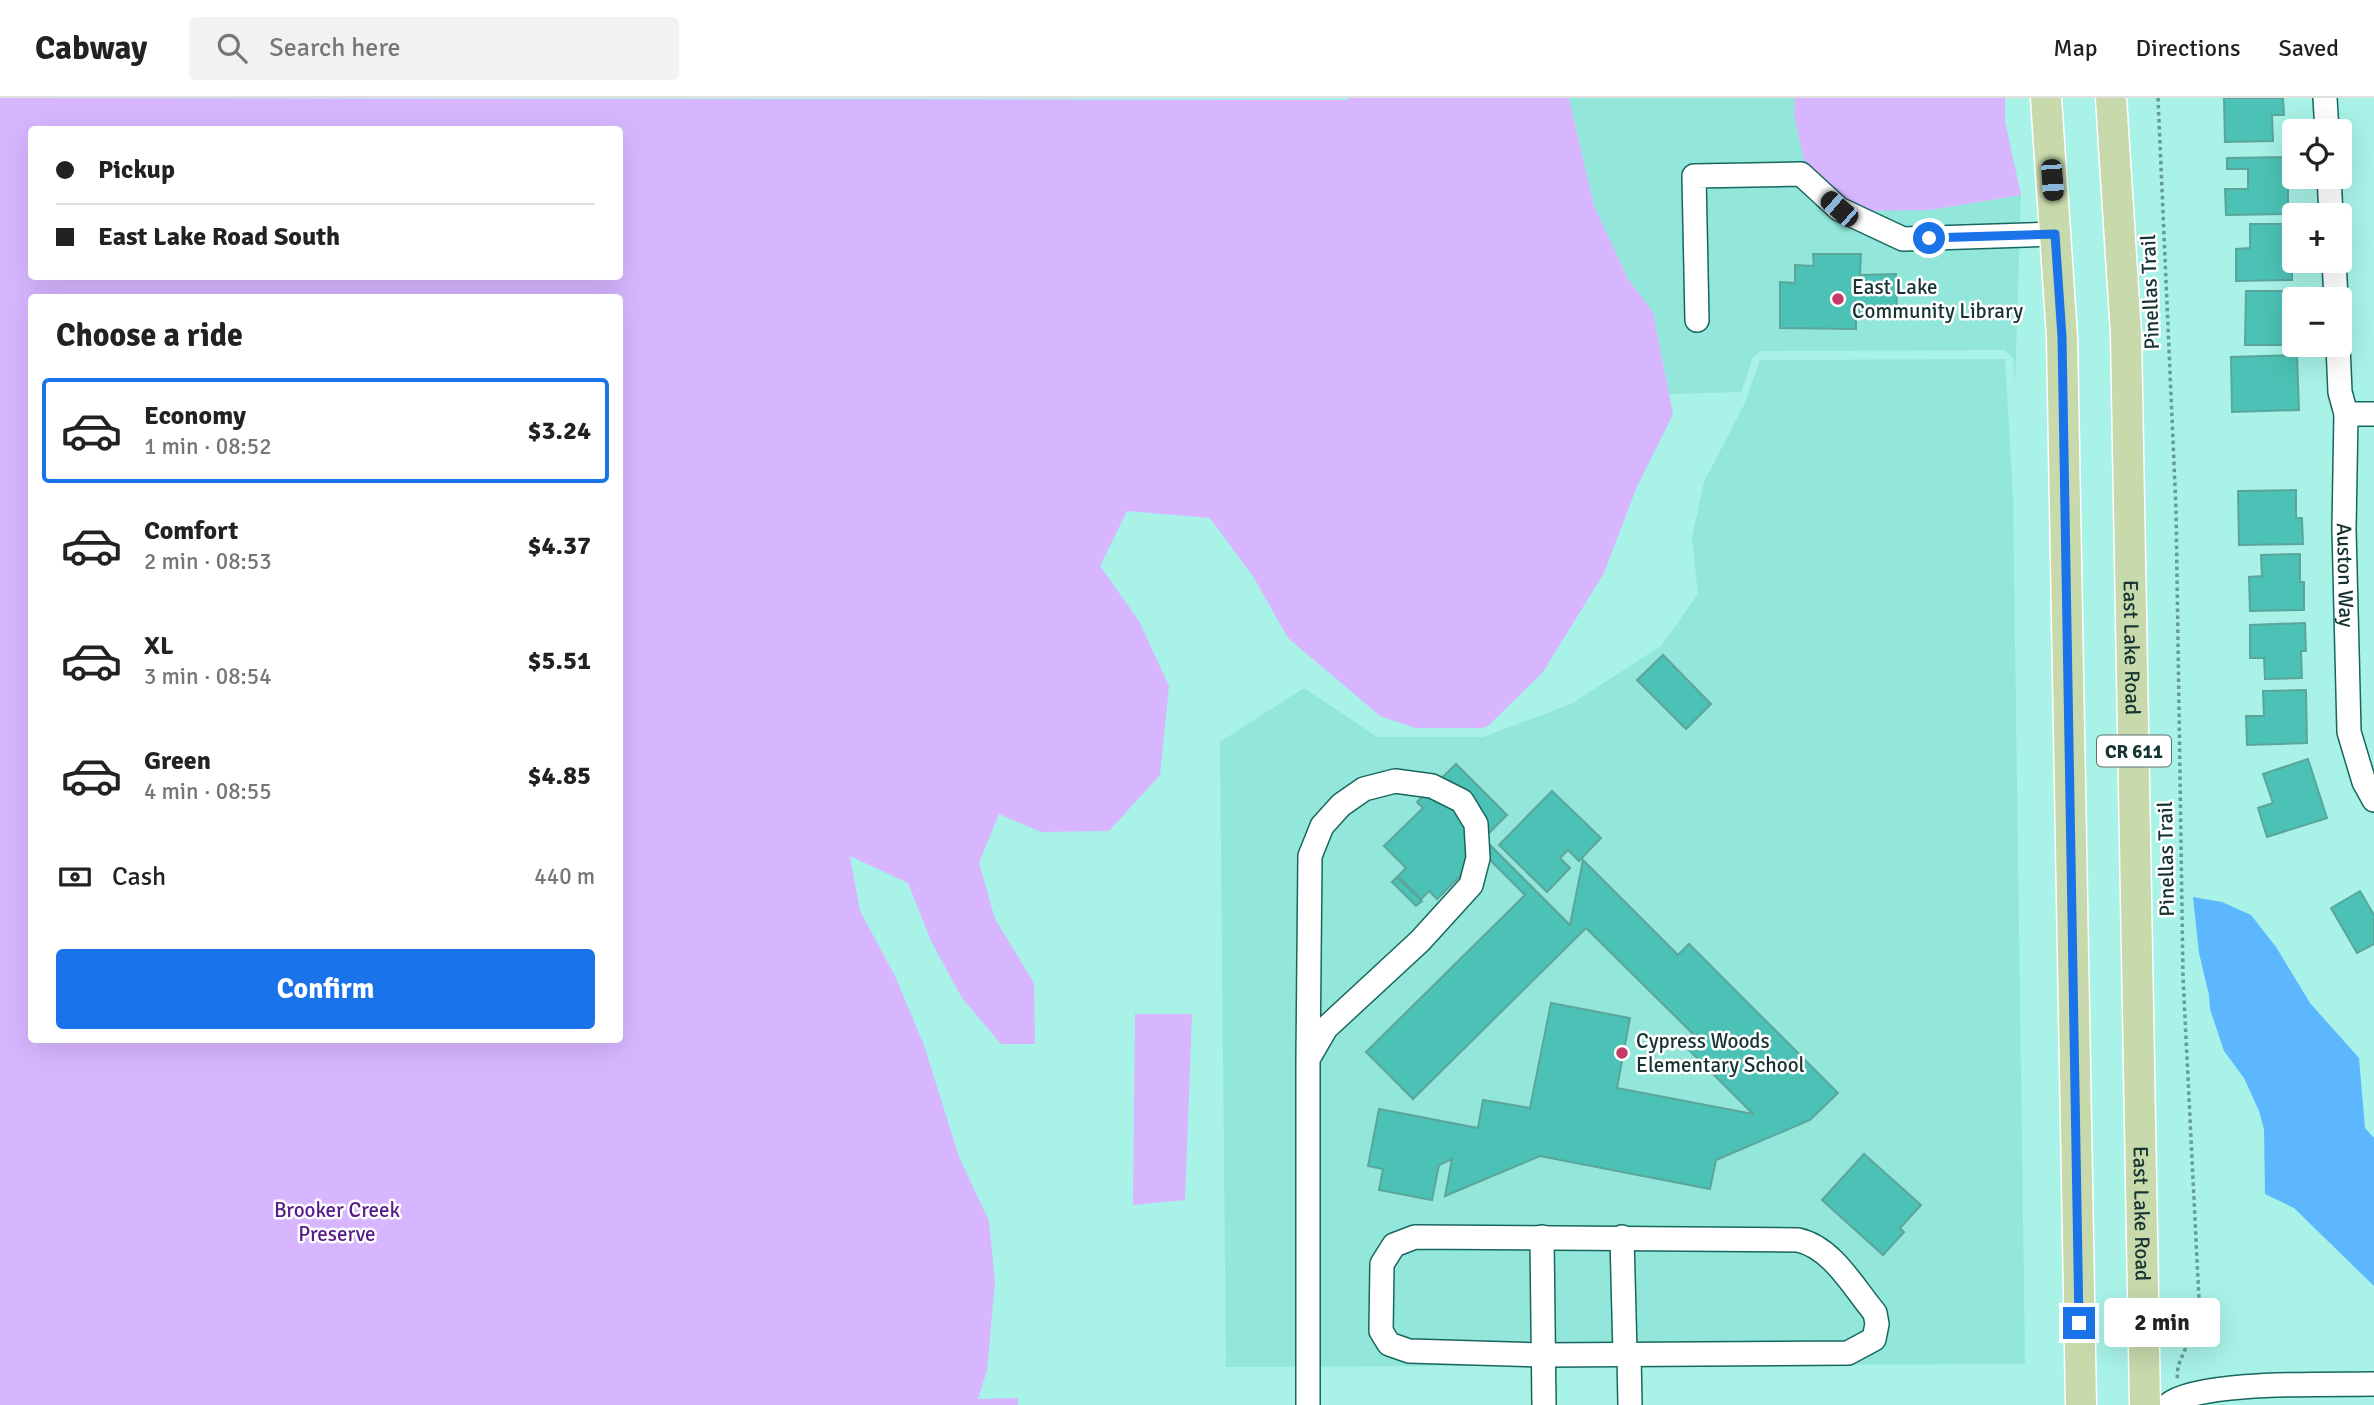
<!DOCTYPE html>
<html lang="en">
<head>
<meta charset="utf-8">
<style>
  :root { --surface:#fff; --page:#f2f2f2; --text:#222; --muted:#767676; --line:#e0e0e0; --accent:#1a73e8 }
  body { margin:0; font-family:Signika,sans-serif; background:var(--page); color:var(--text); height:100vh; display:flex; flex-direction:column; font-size:26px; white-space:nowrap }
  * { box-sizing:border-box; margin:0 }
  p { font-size:23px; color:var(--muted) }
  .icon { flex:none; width:38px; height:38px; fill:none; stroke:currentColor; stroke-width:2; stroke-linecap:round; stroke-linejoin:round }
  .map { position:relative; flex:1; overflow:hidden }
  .drawer { position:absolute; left:28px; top:196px; width:595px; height:749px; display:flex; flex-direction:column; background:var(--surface); border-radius:7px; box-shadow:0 7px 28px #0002 }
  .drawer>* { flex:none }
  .top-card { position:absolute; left:28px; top:28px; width:595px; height:154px; border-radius:7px; box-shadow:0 7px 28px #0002; display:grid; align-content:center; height:154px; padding:0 28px; background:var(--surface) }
  .buttons { position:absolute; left:2282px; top:21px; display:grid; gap:14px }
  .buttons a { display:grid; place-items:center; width:70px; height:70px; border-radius:7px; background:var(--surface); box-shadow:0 7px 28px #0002; font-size:35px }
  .end { position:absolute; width:32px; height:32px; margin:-16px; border:9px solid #1a73e8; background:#fff; box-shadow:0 0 0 4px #fff }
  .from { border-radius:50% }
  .bubble { position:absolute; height:49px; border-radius:7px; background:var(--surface); box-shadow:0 7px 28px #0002; font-size:23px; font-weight:700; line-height:49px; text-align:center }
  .car { position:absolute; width:21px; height:42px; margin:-21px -10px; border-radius:9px; box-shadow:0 0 5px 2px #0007; background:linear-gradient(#222 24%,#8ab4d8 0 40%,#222 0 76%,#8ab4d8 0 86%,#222 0) }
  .top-card b { display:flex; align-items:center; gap:24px; height:66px; font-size:26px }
  .top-card b+b { border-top:2px solid var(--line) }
  .top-card i { width:18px; height:18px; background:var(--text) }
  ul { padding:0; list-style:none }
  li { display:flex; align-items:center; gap:21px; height:105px; margin:0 14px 10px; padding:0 14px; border:4px solid transparent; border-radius:7px }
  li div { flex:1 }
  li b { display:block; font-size:26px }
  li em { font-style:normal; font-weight:700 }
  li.active { border-color:var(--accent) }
  li>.icon { width:63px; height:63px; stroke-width:1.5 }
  h2 { padding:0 28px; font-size:32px; line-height:84px }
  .pay { display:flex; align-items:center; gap:18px; height:77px; padding:0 28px; font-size:26px }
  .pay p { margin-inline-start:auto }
  .button { display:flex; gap:14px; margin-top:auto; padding:14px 28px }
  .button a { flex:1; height:80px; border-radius:7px; background:var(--accent); color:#fff; font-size:28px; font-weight:700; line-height:80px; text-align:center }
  header { display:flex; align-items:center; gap:42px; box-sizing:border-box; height:98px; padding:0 35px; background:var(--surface); border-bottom:2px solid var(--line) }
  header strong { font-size:33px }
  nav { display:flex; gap:38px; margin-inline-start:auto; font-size:24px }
  .search { width:490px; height:63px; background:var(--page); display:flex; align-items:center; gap:18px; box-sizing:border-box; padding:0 24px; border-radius:7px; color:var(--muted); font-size:26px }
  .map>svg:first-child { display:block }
</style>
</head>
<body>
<header>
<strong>Cabway</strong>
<div class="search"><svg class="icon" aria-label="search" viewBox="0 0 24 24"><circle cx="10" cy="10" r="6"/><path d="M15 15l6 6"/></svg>Search here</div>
<nav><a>Map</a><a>Directions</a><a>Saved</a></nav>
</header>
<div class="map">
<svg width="2374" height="1307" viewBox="0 0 2374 1307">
  <rect width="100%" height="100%" fill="#a8f2e7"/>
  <g fill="#92e6da">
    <polygon points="1569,0 1795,0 1794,16 1930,112 2021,97 2015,285 2013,260 2005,252 1761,253 1753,259 1741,294 1669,296 1653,214 1628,181 1594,108"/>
    <polygon points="2005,261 2013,400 2025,1266 1226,1269 1220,644 1304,590 1377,639 1483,639 1571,606 1661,548 1698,496 1692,440 1704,384 1744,307 1760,262"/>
  </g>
  <g fill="#d7b6ff" fill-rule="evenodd">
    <path d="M0,0L1348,2L1349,0H1569L1594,108L1628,181L1653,214L1673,316L1636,391L1604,475L1543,574L1488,628L1482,630H1415L1380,618L1288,540L1254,480L1210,420L1127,413L1100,468L1139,523L1169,588L1160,677L1109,733L1041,734L999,716L979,765L995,821L1034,885L1035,946H1001L962,900L932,845L908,785L850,758L860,813L895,878L924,947L959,1059L989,1123L995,1184L987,1272L978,1301L1018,1300V1307H0ZM32,32H620V178H32ZM32,200H620V942H32Z"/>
    <polygon points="1795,0 2005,0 2005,23 2021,97 1930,112 1853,113 1804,63 1794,16"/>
    <polygon points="1135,916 1192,916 1185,1102 1133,1107"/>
  </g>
  <polygon fill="#5cb7ff" points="2193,799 2222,804 2251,817 2276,849 2310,905 2359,960 2365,1030 2374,1040 2374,1188 2294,1110 2265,1096 2264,1031 2259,1013 2244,980 2224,953 2210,911 2209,897 2199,855"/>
  <g fill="#4bc2b5" stroke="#5ca59b" stroke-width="2">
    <polygon points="2224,0 2283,0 2284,17 2272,17 2273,43 2225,44"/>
    <polygon points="2288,59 2288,116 2226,117 2225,91 2248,91 2248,71 2227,71 2227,60"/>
    <polygon points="2250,126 2292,126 2292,182 2236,183 2236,151 2250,150"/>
    <polygon points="1813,156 1861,156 1860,177 1896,176 1897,218 1856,219 1856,231 1780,230 1780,184 1795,185 1795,167 1814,168"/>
    <polygon points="2246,193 2283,193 2283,218 2294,218 2295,247 2245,247"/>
    <polygon points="2297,257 2299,312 2232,314 2231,259"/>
    <polygon points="2296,392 2296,420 2302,420 2303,446 2239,447 2238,393"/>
    <polygon points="2300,456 2300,484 2304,484 2304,512 2250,513 2249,479 2262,478 2261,457"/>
    <polygon points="2305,525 2306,553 2301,553 2302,580 2265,581 2264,560 2250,560 2250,527"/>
    <polygon points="1663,557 1711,606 1686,631 1637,582"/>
    <polygon points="2306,592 2307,645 2247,647 2246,618 2264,618 2263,593"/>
    <polygon points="2308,661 2327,720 2267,739 2258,710 2273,705 2263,676"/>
    <polygon points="1456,666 1507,717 1470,754 1477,761 1437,801 1429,793 1421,801 1398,778 1406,770 1384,748 1423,710 1417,704"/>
    <polygon points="1552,693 1601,740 1579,763 1568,752 1560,760 1570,770 1547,794 1499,747"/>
    <polygon points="1484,741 1570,827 1583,762 1678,857 1689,846 1838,995 1810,1022 1716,1062 1710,1091 1540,1058 1445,1098 1452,1061 1439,1067 1432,1102 1379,1092 1383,1071 1368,1068 1379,1011 1478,1030 1483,1002 1530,1010 1551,905 1630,920 1617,990 1753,1016 1683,946 1693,936 1586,830 1413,1001 1366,954 1525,797 1476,748"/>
    <polygon points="1397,779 1422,803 1416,808 1392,784"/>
    <polygon points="2360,793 2374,817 2374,846 2357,855 2331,810"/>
    <polygon points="1864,1056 1921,1107 1900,1130 1904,1134 1883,1157 1822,1102"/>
  </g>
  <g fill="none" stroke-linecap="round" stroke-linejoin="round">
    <g stroke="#17675f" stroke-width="26">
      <g id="minor">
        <polyline points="2325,0 2327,33"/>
        <polyline points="2329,79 2331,117"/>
        <polyline points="2334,163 2336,201"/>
        <polyline points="1697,222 1694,78 1801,76 1839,111 1903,141 2055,136"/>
        <path id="s1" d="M2338,247L2340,294L2346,316L2344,431L2349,634L2364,684L2374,702"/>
        <polyline points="2346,316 2374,316"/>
        <polyline points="1308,961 1326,930 1420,843 1471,787 1478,760 1476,726 1462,703 1432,688 1395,683 1364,691 1341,707 1322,728 1310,758 1308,961 1308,1307"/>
        <path d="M1415,1139L1798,1142C1832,1149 1854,1190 1875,1215L1877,1226L1874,1241L1848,1255L1544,1257L1409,1253L1389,1246L1381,1233L1382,1166L1394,1147Z"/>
        <polyline points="1542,1139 1544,1307"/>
        <polyline points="1622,1139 1625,1256"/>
        <polyline points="1629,1256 1630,1307"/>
        <path d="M2168,1307C2198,1282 2330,1287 2374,1286"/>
      </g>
    </g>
    <g stroke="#fff" stroke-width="33">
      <g id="major">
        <polyline points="2046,0 2062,239 2081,1307"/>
        <path id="s2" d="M2111,0L2126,236L2145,1307"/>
      </g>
    </g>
    <polyline stroke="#669c95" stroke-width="3.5" stroke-dasharray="3.5 3.5" stroke-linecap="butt" points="2158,0 2176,411 2183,879 2199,1202 2192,1235 2178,1268 2177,1282"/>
    <use href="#minor" stroke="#fff" stroke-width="23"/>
    <use href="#major" stroke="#c8d9ac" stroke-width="30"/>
  </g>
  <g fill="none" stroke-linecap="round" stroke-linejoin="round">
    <polyline stroke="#1a73e8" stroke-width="9" points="1929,140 2055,136 2062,239 2079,1225"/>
  </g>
  <g fill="#c63968" stroke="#fff" stroke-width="2.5">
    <circle cx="1838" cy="201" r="7"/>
    <circle cx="1622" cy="955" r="7"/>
  </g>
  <g text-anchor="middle" stroke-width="5" stroke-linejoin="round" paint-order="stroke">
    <rect fill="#fff" stroke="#5c716f" stroke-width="2" x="2097" y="637.5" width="74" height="31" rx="5"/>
    <g font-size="19" font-weight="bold" fill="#163431">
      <text x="2134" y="660">CR 611</text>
    </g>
    <g font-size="21" fill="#163431" stroke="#fff" text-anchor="start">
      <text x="1852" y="196">East Lake<tspan x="1852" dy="24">Community Library</tspan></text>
      <text x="1636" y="950">Cypress Woods<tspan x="1636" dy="24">Elementary School</tspan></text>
    </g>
    <g font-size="21" fill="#163431" stroke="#fff">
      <text transform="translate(2150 194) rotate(-92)" y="7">Pinellas Trail</text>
      <text dy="7" stroke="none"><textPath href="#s1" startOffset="231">Auston Way</textPath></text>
      <text dy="7" stroke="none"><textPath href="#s2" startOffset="550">East Lake Road</textPath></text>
      <text transform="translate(2166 761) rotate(-91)" y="7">Pinellas Trail</text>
      <text dy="7" stroke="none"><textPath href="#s2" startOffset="1116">East Lake Road</textPath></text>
    </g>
    <g font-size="21" fill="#561b86" stroke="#fff">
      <text x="337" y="1119">Brooker Creek<tspan x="337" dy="24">Preserve</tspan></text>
    </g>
  </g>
</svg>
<div class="buttons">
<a><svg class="icon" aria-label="locate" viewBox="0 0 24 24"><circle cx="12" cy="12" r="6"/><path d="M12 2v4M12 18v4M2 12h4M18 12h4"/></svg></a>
<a>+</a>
<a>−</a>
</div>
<i class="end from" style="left:1929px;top:140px"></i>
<i class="end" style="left:2079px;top:1225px"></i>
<div class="bubble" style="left:2104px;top:1200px;width:116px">2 min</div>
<i class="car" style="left:2052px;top:82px;rotate:176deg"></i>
<i class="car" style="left:1839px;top:111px;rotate:311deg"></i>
<div class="top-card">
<b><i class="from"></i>Pickup</b>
<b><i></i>East Lake Road South</b>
</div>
<section class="drawer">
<h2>Choose a ride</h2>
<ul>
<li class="active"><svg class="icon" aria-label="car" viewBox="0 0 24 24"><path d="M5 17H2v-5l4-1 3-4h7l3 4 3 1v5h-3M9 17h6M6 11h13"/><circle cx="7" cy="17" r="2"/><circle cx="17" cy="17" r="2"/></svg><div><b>Economy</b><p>1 min · 08:52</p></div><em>$3.24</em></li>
<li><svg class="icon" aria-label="car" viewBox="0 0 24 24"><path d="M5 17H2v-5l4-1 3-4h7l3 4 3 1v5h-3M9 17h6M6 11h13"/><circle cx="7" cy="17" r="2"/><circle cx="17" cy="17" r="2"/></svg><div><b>Comfort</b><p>2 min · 08:53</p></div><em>$4.37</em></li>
<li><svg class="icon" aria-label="car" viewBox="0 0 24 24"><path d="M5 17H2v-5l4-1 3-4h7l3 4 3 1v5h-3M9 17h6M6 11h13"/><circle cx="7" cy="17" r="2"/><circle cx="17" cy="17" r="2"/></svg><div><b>XL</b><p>3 min · 08:54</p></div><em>$5.51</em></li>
<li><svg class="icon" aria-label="car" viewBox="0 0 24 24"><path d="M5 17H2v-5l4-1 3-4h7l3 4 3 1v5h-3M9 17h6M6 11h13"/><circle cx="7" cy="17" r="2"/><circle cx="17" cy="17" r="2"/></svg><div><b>Green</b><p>4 min · 08:55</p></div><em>$4.85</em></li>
</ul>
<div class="pay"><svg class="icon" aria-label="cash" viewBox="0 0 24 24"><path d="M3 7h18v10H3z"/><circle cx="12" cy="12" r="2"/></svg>Cash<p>440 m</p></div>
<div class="button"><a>Confirm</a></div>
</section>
</div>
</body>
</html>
